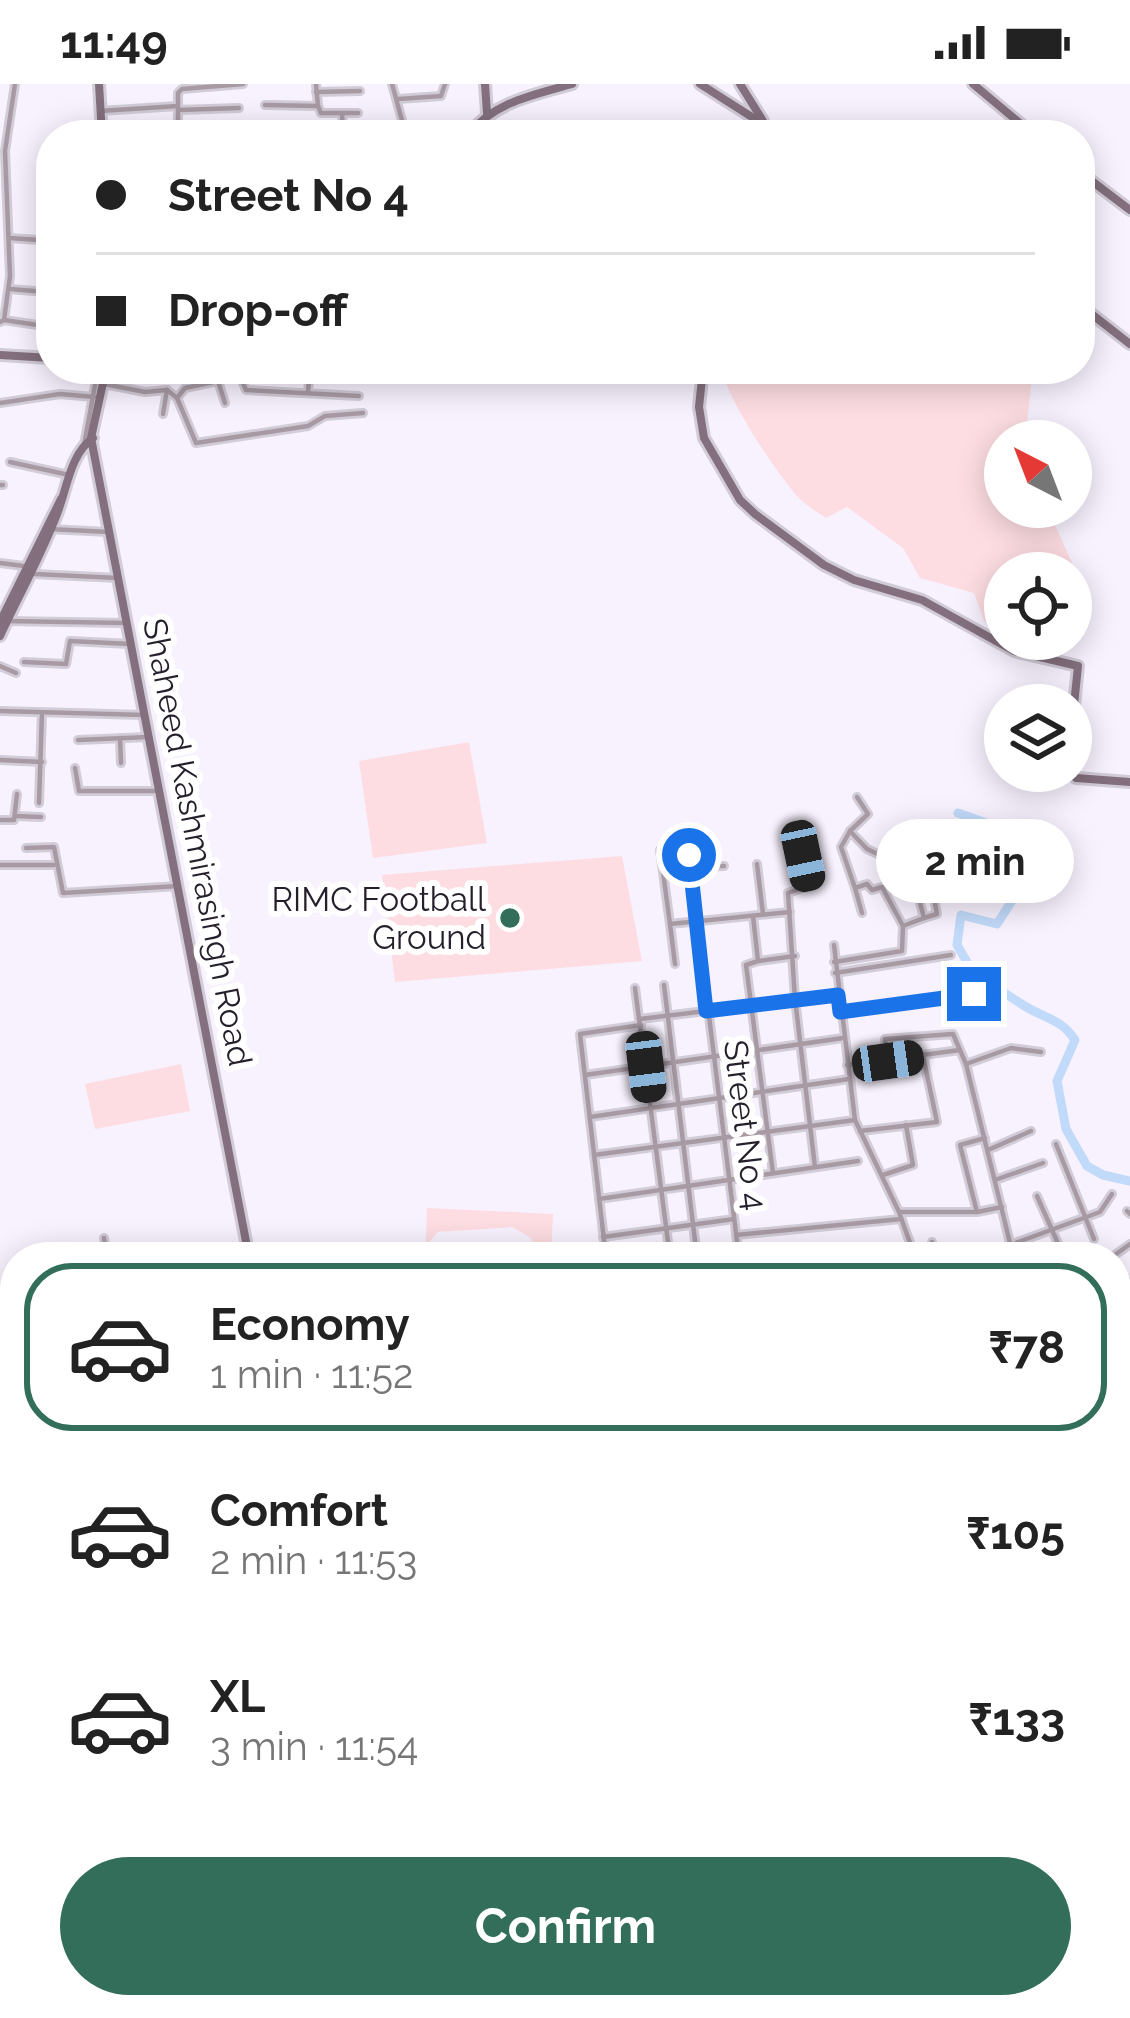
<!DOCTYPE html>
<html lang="en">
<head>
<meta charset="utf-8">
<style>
  :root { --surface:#fff; --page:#f2f2f2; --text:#222; --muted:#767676; --line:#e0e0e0; --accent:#326e59 }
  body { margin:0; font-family:Raleway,sans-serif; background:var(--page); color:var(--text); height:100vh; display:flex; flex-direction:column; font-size:45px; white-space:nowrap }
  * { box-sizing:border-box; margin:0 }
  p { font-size:39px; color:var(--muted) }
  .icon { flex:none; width:66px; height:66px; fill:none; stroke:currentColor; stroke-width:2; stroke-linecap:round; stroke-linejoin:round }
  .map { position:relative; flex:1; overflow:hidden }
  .panel { position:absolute; left:0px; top:1158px; width:1131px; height:777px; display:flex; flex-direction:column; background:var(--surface); border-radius:48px 48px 0 0; box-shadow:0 6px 30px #0003 }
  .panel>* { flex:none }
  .guide { position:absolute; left:36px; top:36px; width:1059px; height:264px; border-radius:48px; box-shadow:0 6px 30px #0003; display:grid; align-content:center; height:264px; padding:0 60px; background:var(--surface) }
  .needle { width:78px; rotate:318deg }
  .tools { position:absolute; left:984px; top:336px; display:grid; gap:24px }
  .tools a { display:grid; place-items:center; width:108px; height:108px; border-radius:50%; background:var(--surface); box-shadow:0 6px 30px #0003; font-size:60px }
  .end { position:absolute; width:54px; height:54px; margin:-27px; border:15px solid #1a73e8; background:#fff; box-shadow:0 0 0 6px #fff }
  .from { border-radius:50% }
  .bubble { position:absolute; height:84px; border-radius:42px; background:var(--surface); box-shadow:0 6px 30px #0003; font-size:39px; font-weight:700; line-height:84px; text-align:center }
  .car { position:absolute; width:36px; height:72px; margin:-36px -18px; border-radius:15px; box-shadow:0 0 9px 3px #0007; background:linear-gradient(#222 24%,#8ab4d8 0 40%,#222 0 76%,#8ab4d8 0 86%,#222 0) }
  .guide b { display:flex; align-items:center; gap:42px; height:114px; font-size:45px }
  .guide b+b { border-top:3px solid var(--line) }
  .guide i { width:30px; height:30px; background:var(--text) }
  ul { padding:21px 0 0; list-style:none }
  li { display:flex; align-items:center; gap:36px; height:168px; margin:0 24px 18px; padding:0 36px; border:6px solid transparent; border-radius:48px }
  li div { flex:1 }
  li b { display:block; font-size:45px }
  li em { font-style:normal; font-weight:700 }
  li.selected { border-color:var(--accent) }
  li>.icon { width:108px; height:108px; stroke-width:1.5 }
  .action { display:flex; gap:24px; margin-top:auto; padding:24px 60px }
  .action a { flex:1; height:138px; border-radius:72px; background:var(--accent); color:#fff; font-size:48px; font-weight:700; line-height:138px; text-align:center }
  .status { display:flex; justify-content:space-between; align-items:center; height:84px; padding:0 60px; background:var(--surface); direction:ltr }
  .status svg { height:33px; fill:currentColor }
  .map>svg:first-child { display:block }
</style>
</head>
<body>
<div class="status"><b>11:49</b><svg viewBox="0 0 49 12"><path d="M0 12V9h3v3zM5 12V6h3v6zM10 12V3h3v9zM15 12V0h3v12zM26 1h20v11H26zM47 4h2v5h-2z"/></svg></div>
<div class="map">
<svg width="1130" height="1934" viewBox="0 0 1130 1934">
  <rect width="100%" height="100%" fill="#f8f1fe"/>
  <g fill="#fddde2">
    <path d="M722,285H1033L1025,357H1005V423H1047L1078,492V558L1048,555H1071V489H1005V544L984,537L974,509L920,494L903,464L847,423L826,434C818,429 809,423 802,417C780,395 726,314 722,285Z"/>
    <polygon points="469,658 487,759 373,774 359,677"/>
    <polygon points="622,772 642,877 395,898 382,791"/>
    <polygon points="181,980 190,1027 95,1045 85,1000"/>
    <polygon points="427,1124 553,1130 551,1173 535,1173 531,1154 512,1143 438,1148 428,1159 425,1173"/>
  </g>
  <polygon fill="#d2a7ae" points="0,1425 1,1430 15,1430 15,1920 196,1920 194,1934 0,1934"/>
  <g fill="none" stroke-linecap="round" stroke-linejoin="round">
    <path stroke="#c1daf9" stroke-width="9" d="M958,729L992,741L1019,767L1013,815L997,840L961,831L957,861L977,895C995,901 1004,909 1020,919C1041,934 1060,933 1075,956L1057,997L1066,1045L1087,1082L1103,1091L1130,1097"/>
    <g stroke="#d2cbd8" stroke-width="10">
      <g id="street">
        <polyline points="392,0 406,51"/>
        <polyline points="316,8 360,7"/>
        <polyline points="398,15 441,12 445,0"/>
        <polyline points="265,21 318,22 316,0"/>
        <polyline points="318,22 321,29 358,29"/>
        <polyline points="178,26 239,24"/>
        <polyline points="100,27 178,22"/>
        <polyline points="342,29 343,51"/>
        <polyline points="116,51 178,40 178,9 182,5 243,0"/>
        <polyline points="9,154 39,156 51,164"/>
        <polyline points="10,205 46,208"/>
        <polyline points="4,236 51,243"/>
        <polyline points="0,238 4,236 10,192 5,67 15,0"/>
        <polyline points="237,285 246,306 359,312"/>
        <polyline points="104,300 145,308 167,306"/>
        <polyline points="167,306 177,314 196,359 308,342 325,332 363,329"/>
        <polyline points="308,308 310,285"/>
        <polyline points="177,314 185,304 218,297 225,319"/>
        <polyline points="0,319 60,310 94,313"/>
        <polyline points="163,330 167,306"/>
        <polyline points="84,361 98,285"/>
        <polyline points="10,378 69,391"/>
        <polyline points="0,401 3,401"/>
        <polyline points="49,445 109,448"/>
        <polyline points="0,479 24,482"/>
        <polyline points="34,490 118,494"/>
        <polyline points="6,537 127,539"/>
        <polyline points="24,578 66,580 70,557 130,560"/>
        <polyline points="0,582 16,589"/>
        <polyline points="0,627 144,631"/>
        <polyline points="120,654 121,679"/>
        <polyline points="78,656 148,653"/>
        <polyline points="0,676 42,678"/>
        <polyline points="75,684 79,707 158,707"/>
        <polyline points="39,719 42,629"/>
        <polyline points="15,732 41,733"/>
        <polyline points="0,736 14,736 17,710"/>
        <polyline points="850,747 867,765 884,773"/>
        <polyline points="26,764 54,763 63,809 178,802"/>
        <polyline points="660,766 670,840"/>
        <polyline points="962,769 977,776 993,798"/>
        <polyline points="689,771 739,1173"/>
        <polyline points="803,773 809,801 788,809 795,915 815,1083"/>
        <polyline points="757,780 763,830"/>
        <polyline points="0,781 54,781"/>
        <polyline points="690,783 724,782"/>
        <polyline points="855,804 841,763 850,747 868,730 857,713"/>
        <polyline points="862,829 855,804 867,800 872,806 882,803 903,842"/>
        <polyline points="753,832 758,877 746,881 773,1089"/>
        <polyline points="924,834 937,830 934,814"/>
        <polyline points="834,861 855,1036 899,1128 915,1173"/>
        <polyline points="759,877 795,872"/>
        <polyline points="834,878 902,867 903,842 924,834 912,789 928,783 951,782 979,750"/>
        <polyline points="675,880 670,840 790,828"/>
        <polyline points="835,889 951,871"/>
        <polyline points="664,901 697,1173"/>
        <polyline points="635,904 670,1173"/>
        <polyline points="840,927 971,909 987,938"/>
        <polyline points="640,935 837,911"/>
        <polyline points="888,977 885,955 953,950 966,980 1011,1163"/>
        <polyline points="966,980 1011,964 1041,968"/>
        <polyline points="847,981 960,966"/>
        <polyline points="585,991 843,954"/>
        <polyline points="590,1033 849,995"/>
        <polyline points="860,1047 937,1038 923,972"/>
        <polyline points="1056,1060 1094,1155"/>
        <polyline points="988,1066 1031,1047"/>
        <polyline points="594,1071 855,1036"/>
        <polyline points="883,1091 913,1081 906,1041"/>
        <polyline points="995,1096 1043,1079"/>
        <polyline points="1037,1112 1064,1173"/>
        <polyline points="599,1115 858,1077"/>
        <polyline points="1127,1127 1130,1130"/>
        <polyline points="900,1128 977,1128 1002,1123"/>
        <polyline points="977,1128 960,1061 985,1054"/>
        <polyline points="736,1151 901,1135"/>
        <polyline points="603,1153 734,1135"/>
        <polyline points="104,1154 107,1173"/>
        <polyline points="932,1158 934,1173"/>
        <polyline points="1018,1158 1025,1173"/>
        <polyline points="840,1167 881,1168 911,1163"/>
        <polyline points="606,1173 580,950 641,941"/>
        <polyline points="994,1173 1018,1158 1100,1128 1112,1110"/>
        <polyline points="1112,1173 1130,1160"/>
        <polyline points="1116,1180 1130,1203"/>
        <polyline points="1116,1255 1130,1277"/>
        <polyline points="1116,1290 1130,1290"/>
        <polyline points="0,1313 15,1314"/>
        <polyline points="1116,1357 1130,1357"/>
        <polyline points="1116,1390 1130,1389"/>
        <polyline points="1116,1465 1130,1479"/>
        <polyline points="1116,1569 1124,1567 1130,1575"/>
        <polyline points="1116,1622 1130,1649"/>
        <polyline points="1116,1673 1130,1681"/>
        <polyline points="1116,1713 1126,1745 1130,1744"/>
        <polyline points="1116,1780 1130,1778"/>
        <polyline points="1116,1854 1130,1801"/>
        <polyline points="1116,1860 1130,1867"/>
        <polyline points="268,1920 283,1934"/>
        <polyline points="342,1920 342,1934"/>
        <polyline points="665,1920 680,1934"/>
        <polyline points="723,1920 725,1934"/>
        <polyline points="762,1920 762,1934"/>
        <polyline points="806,1920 806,1934"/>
        <polyline points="981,1920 981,1930"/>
        <polyline points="1011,1920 1011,1932"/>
        <polyline points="1043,1920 1044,1934"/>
        <polyline points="214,1934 216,1920"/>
        <polyline points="256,1934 263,1920"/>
        <polyline points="325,1934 326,1920"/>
        <polyline points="478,1934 480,1920"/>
        <polyline points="511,1934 513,1920"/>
        <polyline points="536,1934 539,1920"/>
        <polyline points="1113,1934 1119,1919"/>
      </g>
    </g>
    <g stroke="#d2cbd8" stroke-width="14">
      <g id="secondary">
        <polyline points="99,0 102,51"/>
        <polyline points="485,0 487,29"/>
        <polyline points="700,0 780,51"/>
        <polyline points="740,0 763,37"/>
        <polyline points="973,0 1034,51"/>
        <path d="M468,51C494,18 533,11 572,0"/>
        <polyline points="1080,88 1130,126"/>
        <polyline points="1080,221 1130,260"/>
        <polyline points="0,271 51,274"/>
        <polyline points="106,285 91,354 249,1173"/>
        <polyline points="703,285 699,323 704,354 740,416 755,430 824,481 854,496 922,516 1014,567 1078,582 1071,651"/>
        <polyline points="0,538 61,415"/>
        <path d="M0,552C19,511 41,472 57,430C67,405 70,370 93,354"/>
        <polyline points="1068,687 1076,694 1130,698"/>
        <polyline points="0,1293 15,1294"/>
        <polyline points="1116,1326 1130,1327"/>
        <polyline points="1116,1449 1130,1434"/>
        <polyline points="1116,1457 1130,1443"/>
        <polyline points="1116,1810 1130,1814"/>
        <polyline points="394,1920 397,1934"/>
        <polyline points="574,1934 588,1920"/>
        <polyline points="582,1934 595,1920"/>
      </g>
    </g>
    <use href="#street" stroke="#a89aa3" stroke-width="4.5"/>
    <use href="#secondary" stroke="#836f7d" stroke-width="8"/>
  </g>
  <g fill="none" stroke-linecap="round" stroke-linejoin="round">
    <polyline stroke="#1a73e8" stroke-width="15" points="689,771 706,927 838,911 840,928 974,910"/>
  </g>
  <circle fill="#326e59" stroke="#fff" stroke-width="4.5" cx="510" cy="834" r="12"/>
  <g text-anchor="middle" stroke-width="12" stroke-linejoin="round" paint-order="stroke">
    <g font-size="33" fill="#251f2b" stroke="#fff">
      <text transform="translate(198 758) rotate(79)" y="12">Shaheed Kashmirasingh Road</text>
      <text transform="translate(746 1041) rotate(83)" y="12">Street No 4</text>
    </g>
    <g font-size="33" fill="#251f2b" stroke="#fff" text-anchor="end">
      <text x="486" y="827">RIMC Football<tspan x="486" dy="38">Ground</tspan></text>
    </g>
  </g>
</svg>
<div class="tools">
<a><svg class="needle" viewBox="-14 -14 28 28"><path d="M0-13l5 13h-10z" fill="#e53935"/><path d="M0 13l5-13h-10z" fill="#767676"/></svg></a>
<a><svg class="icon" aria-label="locate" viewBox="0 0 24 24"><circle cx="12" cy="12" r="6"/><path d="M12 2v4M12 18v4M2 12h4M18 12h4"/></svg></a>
<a><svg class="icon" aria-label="layers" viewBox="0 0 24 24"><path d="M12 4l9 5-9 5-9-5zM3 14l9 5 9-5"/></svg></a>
</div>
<i class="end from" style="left:689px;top:771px"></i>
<i class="end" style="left:974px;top:910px"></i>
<div class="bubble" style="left:876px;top:735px;width:198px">2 min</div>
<i class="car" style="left:803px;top:772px;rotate:168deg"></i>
<i class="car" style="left:888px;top:977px;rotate:82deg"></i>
<i class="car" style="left:646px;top:983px;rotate:173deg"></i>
<div class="guide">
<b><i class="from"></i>Street No 4</b>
<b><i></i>Drop-off</b>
</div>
<section class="panel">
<ul>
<li class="selected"><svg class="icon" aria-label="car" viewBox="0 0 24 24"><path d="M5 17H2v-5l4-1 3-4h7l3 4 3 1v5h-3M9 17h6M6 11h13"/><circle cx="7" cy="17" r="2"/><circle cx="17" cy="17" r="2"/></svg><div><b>Economy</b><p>1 min · 11:52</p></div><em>₹78</em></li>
<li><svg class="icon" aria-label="car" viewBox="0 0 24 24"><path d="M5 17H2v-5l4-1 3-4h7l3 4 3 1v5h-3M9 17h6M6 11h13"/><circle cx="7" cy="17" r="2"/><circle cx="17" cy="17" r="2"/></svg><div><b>Comfort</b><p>2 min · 11:53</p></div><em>₹105</em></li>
<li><svg class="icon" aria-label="car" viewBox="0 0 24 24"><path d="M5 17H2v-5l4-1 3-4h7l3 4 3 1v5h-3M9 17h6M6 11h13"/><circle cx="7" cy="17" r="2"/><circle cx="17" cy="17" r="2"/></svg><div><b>XL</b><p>3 min · 11:54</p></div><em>₹133</em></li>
</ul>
<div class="action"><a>Confirm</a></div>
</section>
</div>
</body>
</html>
